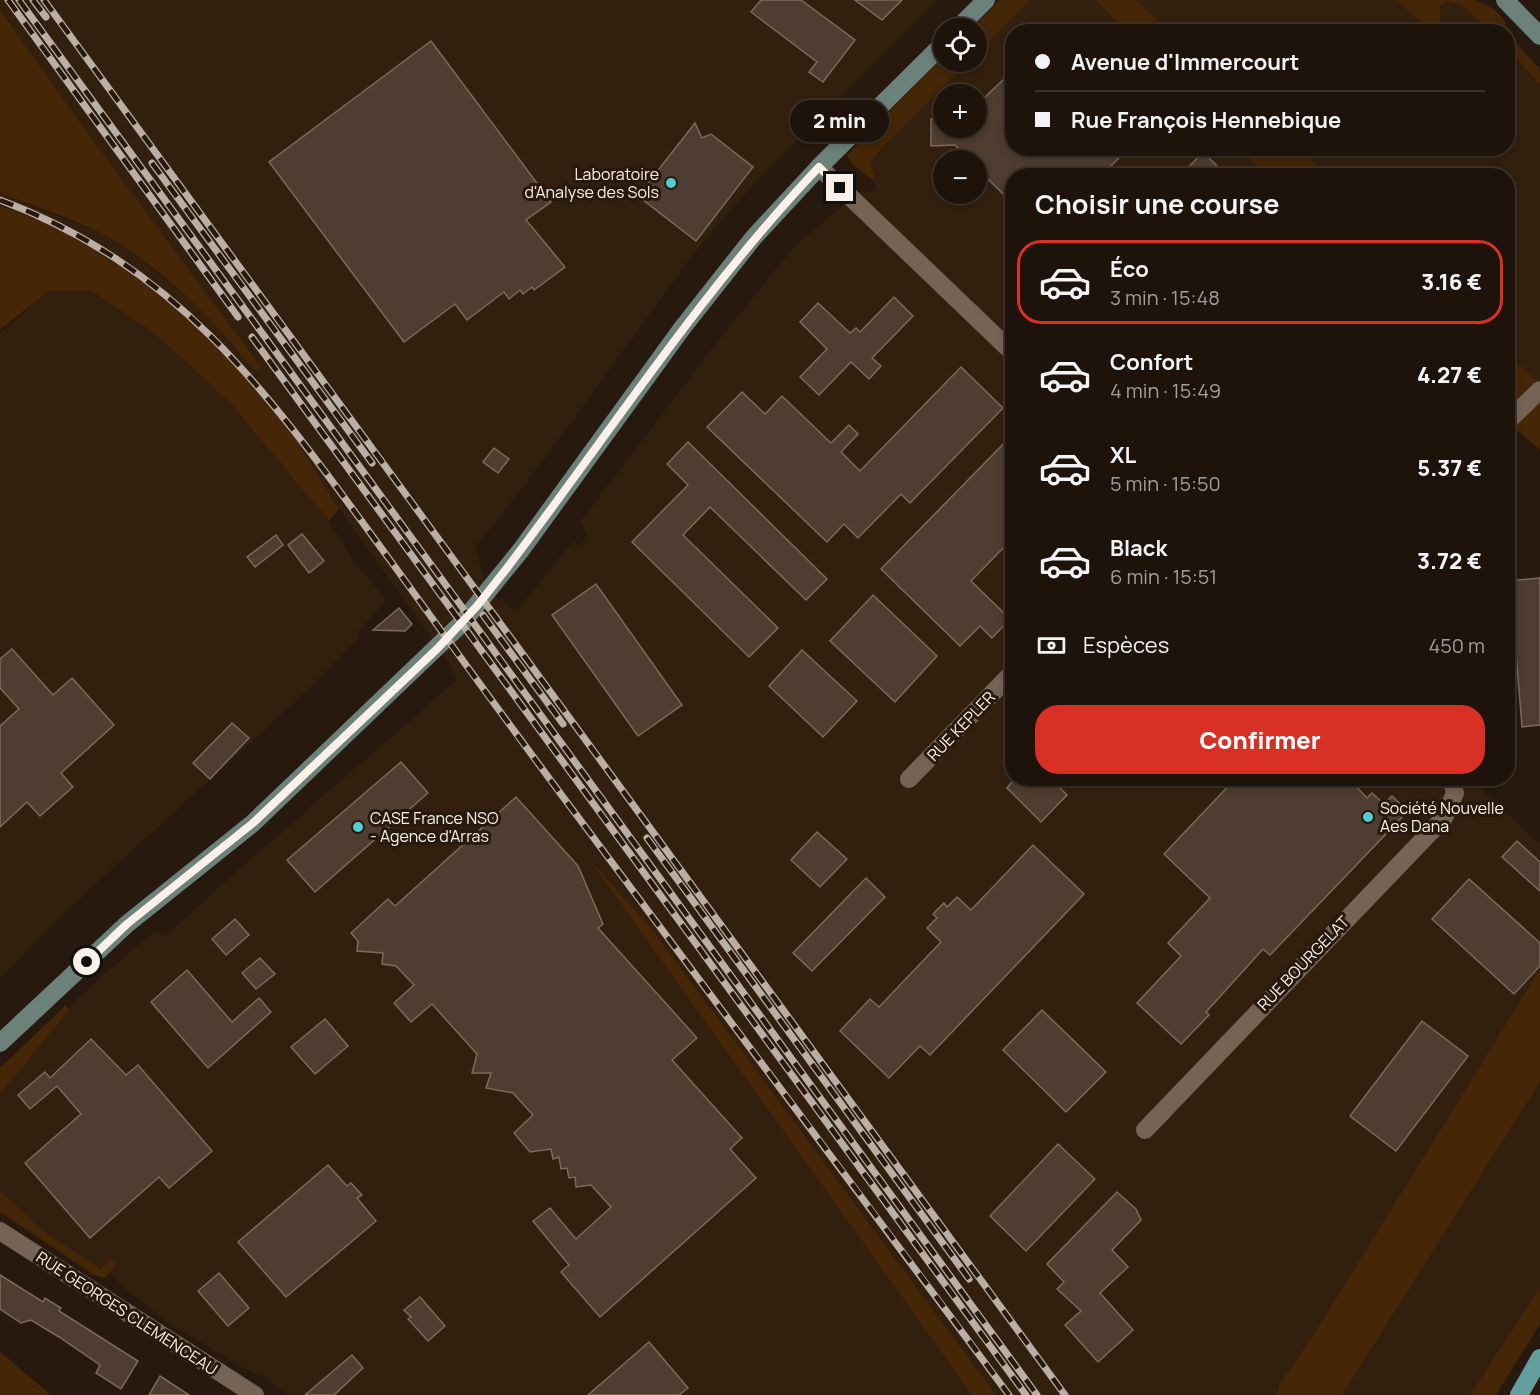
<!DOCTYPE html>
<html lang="fr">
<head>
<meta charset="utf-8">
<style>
  :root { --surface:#1d130a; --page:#251c13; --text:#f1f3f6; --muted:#a09e9c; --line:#3b322b; --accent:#d93025 }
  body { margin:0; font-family:Manrope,sans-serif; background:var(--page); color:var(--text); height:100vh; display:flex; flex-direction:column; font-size:22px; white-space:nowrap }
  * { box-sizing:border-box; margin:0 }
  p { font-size:20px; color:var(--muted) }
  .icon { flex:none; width:33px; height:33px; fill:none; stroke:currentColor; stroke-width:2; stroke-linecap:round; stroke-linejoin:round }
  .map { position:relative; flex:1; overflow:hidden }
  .side { position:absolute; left:1005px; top:168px; width:510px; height:618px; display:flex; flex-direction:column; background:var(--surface); border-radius:24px; box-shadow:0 3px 9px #0003,0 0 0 2px var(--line) }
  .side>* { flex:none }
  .hud { position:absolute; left:1005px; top:24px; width:510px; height:132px; border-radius:24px; box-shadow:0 3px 9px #0003,0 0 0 2px var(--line); display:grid; align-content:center; height:132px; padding:0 30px; background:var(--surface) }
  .fabs { position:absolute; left:933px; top:18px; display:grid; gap:12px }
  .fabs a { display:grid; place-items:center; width:54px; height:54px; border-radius:50%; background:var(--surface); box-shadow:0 3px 9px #0003,0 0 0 2px var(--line); font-size:30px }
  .end { position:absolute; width:27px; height:27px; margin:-14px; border:8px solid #fbf1e9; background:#111; box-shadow:0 0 0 3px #111 }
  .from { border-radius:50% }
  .bubble { position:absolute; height:42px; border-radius:21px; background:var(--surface); box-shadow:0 3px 9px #0003,0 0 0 2px var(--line); font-size:20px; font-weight:800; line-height:42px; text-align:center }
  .hud b { display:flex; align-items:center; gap:21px; height:57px; font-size:22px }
  .hud b+b { border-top:2px solid var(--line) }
  .hud i { width:15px; height:15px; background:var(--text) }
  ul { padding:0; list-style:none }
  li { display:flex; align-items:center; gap:18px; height:84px; margin:0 12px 9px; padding:0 18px; border:3px solid transparent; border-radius:24px }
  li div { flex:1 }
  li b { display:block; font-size:22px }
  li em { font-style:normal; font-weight:800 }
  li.active { border-color:var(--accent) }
  li>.icon { width:54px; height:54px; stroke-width:1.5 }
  h2 { padding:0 30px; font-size:27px; line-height:72px }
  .pay { display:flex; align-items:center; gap:15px; height:66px; padding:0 30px; font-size:22px }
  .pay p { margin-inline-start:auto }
  .button { display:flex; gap:12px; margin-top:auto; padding:12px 30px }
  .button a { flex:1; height:69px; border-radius:24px; background:var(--accent); color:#fff; font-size:24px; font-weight:800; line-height:69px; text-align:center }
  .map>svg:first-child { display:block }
</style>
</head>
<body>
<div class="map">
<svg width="1540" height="1395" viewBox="0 0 1540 1395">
  <rect width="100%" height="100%" fill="#27190d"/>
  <g fill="#331f0e" fill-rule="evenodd">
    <path d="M0,0H937L758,179L694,253L551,450L475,548L486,586L496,598L518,610L573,541L579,547L588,534L580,522L727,329L797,243L860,192L877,191L871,162L881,149L968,62H976L977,53L1030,0H1096L1127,31L1012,32V148L1239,149L1265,175L1012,176V778L1471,779L1540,844V969L1317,1329L1279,1385L1277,1395H996L652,929L592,862L972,1395H286L267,1378L251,1372L165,1321L117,1281L110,1272L117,1265L109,1259L101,1269L43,1231L13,1205L0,1191V1094L75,1000L154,931L166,936L232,875L457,680L448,661L339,509L288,429L225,356L188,320L131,273L81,241L0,206V193L105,235L135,255L187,297L261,367L89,135L0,10ZM944,94H976V128H944ZM944,160H976V194H944Z"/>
    <polygon points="1137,0 1457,0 1488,31 1168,31"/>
    <polygon points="1508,51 1540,84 1540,384 1508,354 1508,176 1327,175 1300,149 1508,148"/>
    <polygon points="50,290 89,290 159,337 232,405 286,467 329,521 353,560 387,600 358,632 359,638 308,690 67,910 0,978 0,333"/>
    <polygon points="1540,1082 1540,1287 1470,1395 1342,1395"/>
  </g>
  <g fill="#452607">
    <polygon points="1000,0 1030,0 977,53 976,28 972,28"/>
    <polygon points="1096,0 1137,0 1168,31 1127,31"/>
    <polygon points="1397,0 1474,0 1494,9 1504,20 1510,37 1540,69 1540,84 1508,51 1508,32 1488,31 1462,5 1447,1 1440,7 1439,31 1431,31"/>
    <path d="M0,10L89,135L261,367L255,370C212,320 164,269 106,236C73,218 35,207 0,193Z"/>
    <polygon points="943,57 944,62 968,62 881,149 871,162 875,182 852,164 847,155"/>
    <polygon points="1239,149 1300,149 1327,175 1265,175"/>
    <path d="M0,206C112,242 220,334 288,429C306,454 322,483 339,509L329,521L232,405L159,337L90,290H50L0,330Z"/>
    <polygon points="1508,354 1540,384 1540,450 1508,423"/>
    <polygon points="587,856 652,929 996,1395 972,1395"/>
    <polygon points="1540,969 1540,1082 1342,1395 1277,1395 1279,1385 1317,1329"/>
    <polygon points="66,1005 69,1010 0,1094 0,1068"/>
    <polygon points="0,1191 43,1231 101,1269 109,1259 117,1264 105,1278 94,1275 0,1212"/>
    <polygon points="1540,1287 1540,1324 1496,1395 1470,1395"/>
    <polygon points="0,1352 51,1395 0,1395"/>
  </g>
  <g fill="#4e3d30" stroke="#7c6a5c" stroke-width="1.5">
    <polygon points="761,0 801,0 855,40 823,82 809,72 817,62 751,12"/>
    <polygon points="855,0 902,0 882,20"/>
    <polygon points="431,41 551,202 526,220 565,267 534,290 532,287 523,294 520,290 509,299 504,292 467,320 455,304 404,342 269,162"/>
    <polygon points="1012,71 1012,148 1129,148 1101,176 1012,176 1012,203 976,167 976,160 970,160 955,145 931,146 931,119 944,120 944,128 976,128 976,106"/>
    <polygon points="695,123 702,138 711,134 753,167 696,241 638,196"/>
    <polygon points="1203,152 1227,176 1180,176"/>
    <polygon points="894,297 913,316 872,358 881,366 869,379 851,362 819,395 800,377 827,349 800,322 818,303 850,333 856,328 860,332"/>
    <polygon points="961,367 1003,408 910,503 901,494 858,538 844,524 827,542 707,427 742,392 765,414 782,396 831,443 849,425 858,434 841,452 860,471"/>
    <polygon points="1012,435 1012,539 971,581 1010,619 992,638 980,626 960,646 881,569"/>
    <polygon points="688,442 827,579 806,600 710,507 683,535 778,628 749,657 632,542 688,485 667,464"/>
    <polygon points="494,448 509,459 498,473 483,462"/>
    <polygon points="302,534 324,561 309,573 288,545"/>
    <polygon points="276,535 283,545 255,567 247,557"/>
    <polygon points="1540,578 1540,725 1522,727 1516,653 1508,654 1508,581"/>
    <polygon points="596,584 682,705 638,736 552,615"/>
    <polygon points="873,595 937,656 895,702 830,641"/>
    <polygon points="399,608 412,624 405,631 373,630"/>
    <polygon points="12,649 53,695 72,678 114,725 61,773 73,787 40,816 27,802 0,827 0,726 19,709 0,688 0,659"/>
    <polygon points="802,650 857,701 823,737 769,686"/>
    <polygon points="232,723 249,738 210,779 193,763"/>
    <polygon points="401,762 428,793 315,892 287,860"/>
    <polygon points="1015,778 1050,778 1067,795 1041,822 1007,788"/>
    <polygon points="1236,778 1348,778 1367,798 1372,793 1384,804 1392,796 1408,811 1270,955 1263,949 1206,1012 1209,1015 1181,1044 1137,1003 1181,956 1168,943 1210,898 1164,854"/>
    <polygon points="516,797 578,866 603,924 598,928 697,1038 672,1060 742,1138 730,1149 756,1178 600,1317 561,1272 569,1265 533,1221 550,1208 576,1239 611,1207 591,1185 576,1187 575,1177 569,1178 567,1168 561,1169 559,1157 553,1159 551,1149 530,1152 514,1133 533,1115 513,1093 486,1088 491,1073 472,1073 477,1054 432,1004 411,1022 394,1003 414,985 396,966 382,964 383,953 357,951 358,941 351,933 388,899 395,906"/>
    <polygon points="817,832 847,859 820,887 791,860"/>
    <polygon points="1517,841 1540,862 1540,891 1502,857"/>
    <polygon points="1033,845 1084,894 930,1055 920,1046 889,1078 840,1031 870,999 879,1007 941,942 927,928 937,918 933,914 944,903 947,907 957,897 971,910"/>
    <polygon points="866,878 885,897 812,971 793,953"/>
    <polygon points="1469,879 1540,943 1540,966 1514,994 1432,919"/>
    <polygon points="235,919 249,935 226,955 212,939"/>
    <polygon points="260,958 275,974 256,989 242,973"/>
    <polygon points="187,970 232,1022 259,998 271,1012 208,1068 151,1002"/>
    <polygon points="1042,1010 1106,1072 1066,1112 1003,1050"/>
    <polygon points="325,1019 348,1046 315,1074 291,1047"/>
    <polygon points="1422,1021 1468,1056 1396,1151 1350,1116"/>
    <polygon points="91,1039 126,1075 138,1065 212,1151 169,1188 159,1177 90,1238 25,1163 81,1114 57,1086 30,1109 18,1095 45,1072 50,1078"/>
    <polygon points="1058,1144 1095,1179 1026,1251 990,1216"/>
    <polygon points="328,1165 347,1186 351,1183 362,1195 357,1198 376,1221 286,1297 238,1242"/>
    <polygon points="1117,1192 1136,1209 1141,1220 1112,1250 1128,1267 1100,1293 1133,1330 1098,1362 1065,1325 1081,1311 1057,1289 1064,1282 1047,1264"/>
    <polygon points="219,1273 249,1308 228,1326 198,1291"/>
    <polygon points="0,1275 43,1302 45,1298 61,1308 59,1311 138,1361 121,1389 96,1373 100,1365 59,1337 31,1320 21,1323 0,1309"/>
    <polygon points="420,1297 445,1326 428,1341 408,1319 411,1317 404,1310"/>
    <polygon points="649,1342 688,1388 679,1395 588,1395"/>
    <polygon points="352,1355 363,1368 334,1395 305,1395"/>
    <polygon points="160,1376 189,1395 149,1395"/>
  </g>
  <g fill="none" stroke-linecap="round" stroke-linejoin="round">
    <g stroke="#756355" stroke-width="18">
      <polyline points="819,167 1012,352"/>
      <polyline points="1508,421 1540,390"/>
      <polyline points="909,779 1012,673"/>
      <polyline points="1145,1130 1444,818 1455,793 1451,778"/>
      <polyline points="0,1231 255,1395"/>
    </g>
    <g stroke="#6b817a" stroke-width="18">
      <polyline points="1505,0 1540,36"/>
      <polyline points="958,28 986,0"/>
      <polyline points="0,1043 127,924 253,823 461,624 521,550 683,327 754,237 819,167 944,43"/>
    </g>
    <polyline stroke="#629e9e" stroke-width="18" points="1519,1395 1540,1358"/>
    <g stroke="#baaea5" stroke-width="7">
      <g id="rail">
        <polyline points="8,0 238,317"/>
        <polyline points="19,0 1037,1395"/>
        <polyline points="33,0 46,17"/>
        <polyline points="44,0 1065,1395"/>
        <polyline points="152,163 372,463"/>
        <path d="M0,200C187,270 277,406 390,560C455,650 520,740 587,829C727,1018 869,1205 1009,1395"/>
        <polyline points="252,337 1026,1395"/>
        <polyline points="483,615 563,724"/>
        <polyline points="647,838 969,1279"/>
      </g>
    </g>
    <use href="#rail" stroke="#27190d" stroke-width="4.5" stroke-dasharray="14" stroke-linecap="butt"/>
  </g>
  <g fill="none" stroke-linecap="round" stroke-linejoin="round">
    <path stroke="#fbf1e9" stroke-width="8" d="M87,962L127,924L253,823L437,649L477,606L507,568C610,433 702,290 819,167L840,188"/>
  </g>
  <g fill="#52ccd5" stroke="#27190d" stroke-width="2">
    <circle cx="671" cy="183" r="6"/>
    <circle cx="1368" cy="817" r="6"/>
    <circle cx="358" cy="827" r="6"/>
  </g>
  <g text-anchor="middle" stroke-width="6" stroke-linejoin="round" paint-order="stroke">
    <g font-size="16" fill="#fbf1e9" stroke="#27190d" text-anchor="start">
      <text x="659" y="180" text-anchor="end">Laboratoire<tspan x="659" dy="18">d'Analyse des Sols</tspan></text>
      <text x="1380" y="814">Société Nouvelle<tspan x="1380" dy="18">Aes Dana</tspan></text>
      <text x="370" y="824">CASE France NSO<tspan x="370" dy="18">- Agence d'Arras</tspan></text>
    </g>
    <g font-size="16" fill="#fbf1e9" stroke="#27190d">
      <text transform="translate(961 726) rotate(-46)" y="6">RUE KEPLER</text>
      <text transform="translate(1303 963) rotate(-46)" y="6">RUE BOURGELAT</text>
      <text transform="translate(127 1313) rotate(33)" y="6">RUE GEORGES CLEMENCEAU</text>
    </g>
  </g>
</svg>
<div class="fabs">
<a><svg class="icon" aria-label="locate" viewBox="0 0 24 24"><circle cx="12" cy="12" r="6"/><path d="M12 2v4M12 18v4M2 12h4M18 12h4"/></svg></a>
<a>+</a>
<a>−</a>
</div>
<i class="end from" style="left:87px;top:962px"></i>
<i class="end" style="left:840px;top:188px"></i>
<div class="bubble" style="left:790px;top:100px;width:99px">2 min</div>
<div class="hud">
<b><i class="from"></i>Avenue d'Immercourt</b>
<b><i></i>Rue François Hennebique</b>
</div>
<section class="side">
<h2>Choisir une course</h2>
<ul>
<li class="active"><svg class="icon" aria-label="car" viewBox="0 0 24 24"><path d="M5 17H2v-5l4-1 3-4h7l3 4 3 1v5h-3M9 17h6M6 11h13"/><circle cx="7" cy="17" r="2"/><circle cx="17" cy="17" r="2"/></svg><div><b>Éco</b><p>3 min · 15:48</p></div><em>3.16 €</em></li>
<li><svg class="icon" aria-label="car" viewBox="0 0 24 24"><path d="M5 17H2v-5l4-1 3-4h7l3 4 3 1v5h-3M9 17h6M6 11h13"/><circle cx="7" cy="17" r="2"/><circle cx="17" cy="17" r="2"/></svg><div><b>Confort</b><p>4 min · 15:49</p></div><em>4.27 €</em></li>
<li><svg class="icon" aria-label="car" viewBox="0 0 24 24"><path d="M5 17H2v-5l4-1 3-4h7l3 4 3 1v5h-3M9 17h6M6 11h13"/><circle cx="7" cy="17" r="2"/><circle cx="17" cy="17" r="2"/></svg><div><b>XL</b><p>5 min · 15:50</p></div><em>5.37 €</em></li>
<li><svg class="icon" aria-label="car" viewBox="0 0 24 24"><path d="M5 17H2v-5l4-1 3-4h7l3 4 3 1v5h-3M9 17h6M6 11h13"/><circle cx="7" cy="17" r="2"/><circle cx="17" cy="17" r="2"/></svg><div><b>Black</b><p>6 min · 15:51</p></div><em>3.72 €</em></li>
</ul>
<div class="pay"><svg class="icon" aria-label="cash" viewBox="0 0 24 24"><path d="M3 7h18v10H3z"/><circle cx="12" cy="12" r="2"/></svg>Espèces<p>450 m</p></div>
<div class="button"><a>Confirmer</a></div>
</section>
</div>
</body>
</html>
